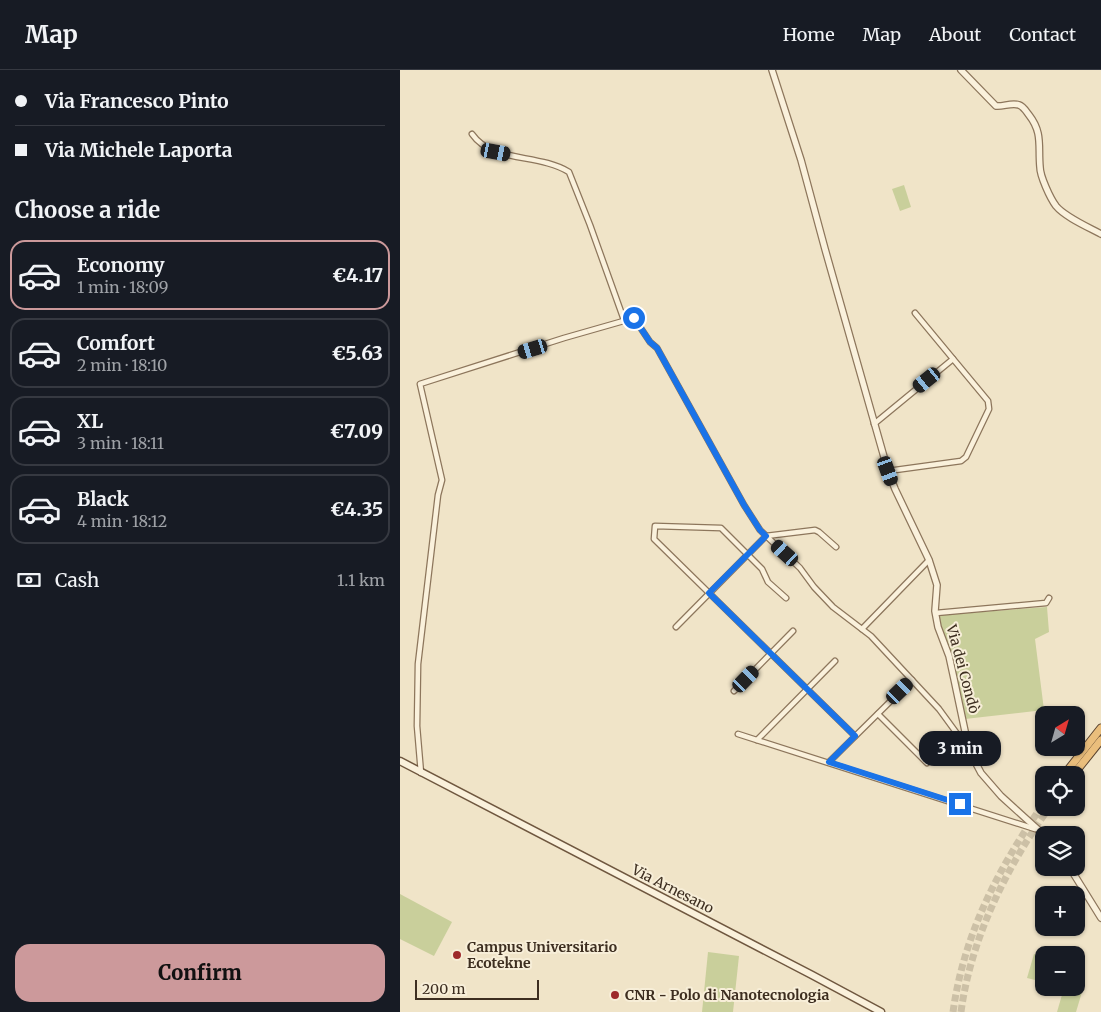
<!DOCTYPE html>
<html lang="en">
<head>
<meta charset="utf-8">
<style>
  :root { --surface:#171b24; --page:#20242c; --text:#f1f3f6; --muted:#9ea1a6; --line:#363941; --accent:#cc999b }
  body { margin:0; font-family:Merriweather,serif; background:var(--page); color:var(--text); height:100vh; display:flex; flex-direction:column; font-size:19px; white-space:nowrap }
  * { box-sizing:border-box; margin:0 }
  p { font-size:16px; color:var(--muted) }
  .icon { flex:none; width:28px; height:28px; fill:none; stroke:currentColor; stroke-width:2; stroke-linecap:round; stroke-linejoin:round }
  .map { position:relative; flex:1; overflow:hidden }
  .drawer { display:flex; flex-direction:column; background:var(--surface); width:400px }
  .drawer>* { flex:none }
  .guide { display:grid; align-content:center; height:110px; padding:0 15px; background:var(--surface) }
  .needle { width:32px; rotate:37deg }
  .controls { position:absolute; left:635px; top:636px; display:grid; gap:10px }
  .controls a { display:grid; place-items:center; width:50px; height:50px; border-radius:10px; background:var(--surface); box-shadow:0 1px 4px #0004; font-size:25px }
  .scale { position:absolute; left:15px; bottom:12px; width:124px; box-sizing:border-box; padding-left:5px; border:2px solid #3d2e20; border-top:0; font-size:14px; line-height:18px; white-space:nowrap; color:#3d2e20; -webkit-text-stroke:4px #f7eed8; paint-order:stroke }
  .end { position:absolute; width:22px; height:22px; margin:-11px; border:6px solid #1a73e8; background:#fff; box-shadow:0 0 0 2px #fff }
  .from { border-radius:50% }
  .bubble { position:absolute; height:35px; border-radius:15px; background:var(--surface); box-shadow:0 1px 4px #0004; font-size:16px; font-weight:800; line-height:35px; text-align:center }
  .car { position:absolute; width:15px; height:30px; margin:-15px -8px; border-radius:6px; box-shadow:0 0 4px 1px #0007; background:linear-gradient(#222 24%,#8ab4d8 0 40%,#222 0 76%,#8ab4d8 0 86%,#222 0) }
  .guide b { display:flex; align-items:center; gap:18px; height:48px; font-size:19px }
  .guide b+b { border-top:1px solid var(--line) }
  .guide i { width:12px; height:12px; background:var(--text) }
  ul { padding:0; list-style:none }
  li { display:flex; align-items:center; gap:15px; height:70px; margin:0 10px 8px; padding:0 5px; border:2px solid var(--line); border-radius:15px }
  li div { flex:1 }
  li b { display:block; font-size:19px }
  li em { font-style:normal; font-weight:800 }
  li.current { border-color:var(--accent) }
  li>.icon { width:45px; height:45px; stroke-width:1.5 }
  h2 { padding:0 15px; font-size:22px; line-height:60px }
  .pay { display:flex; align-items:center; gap:12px; height:55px; padding:0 15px; font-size:19px }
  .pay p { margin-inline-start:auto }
  .primary-button { display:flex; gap:10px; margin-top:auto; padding:10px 15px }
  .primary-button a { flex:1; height:58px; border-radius:15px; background:var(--accent); color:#111; font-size:20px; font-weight:800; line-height:58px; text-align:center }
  header { display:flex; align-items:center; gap:30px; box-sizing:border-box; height:70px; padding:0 25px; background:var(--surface); border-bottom:1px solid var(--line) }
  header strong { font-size:24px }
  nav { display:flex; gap:28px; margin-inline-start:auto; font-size:18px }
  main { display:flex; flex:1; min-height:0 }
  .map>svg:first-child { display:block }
</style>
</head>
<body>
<header>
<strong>Map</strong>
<nav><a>Home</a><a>Map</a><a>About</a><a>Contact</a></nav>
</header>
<main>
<section class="drawer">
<div class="guide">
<b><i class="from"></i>Via Francesco Pinto</b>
<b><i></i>Via Michele Laporta</b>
</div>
<h2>Choose a ride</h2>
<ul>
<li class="current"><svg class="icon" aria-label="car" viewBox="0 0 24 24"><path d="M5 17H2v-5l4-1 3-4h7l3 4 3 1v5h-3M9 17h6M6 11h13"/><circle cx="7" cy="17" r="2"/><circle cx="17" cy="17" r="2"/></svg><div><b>Economy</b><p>1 min · 18:09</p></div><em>€4.17</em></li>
<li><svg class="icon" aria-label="car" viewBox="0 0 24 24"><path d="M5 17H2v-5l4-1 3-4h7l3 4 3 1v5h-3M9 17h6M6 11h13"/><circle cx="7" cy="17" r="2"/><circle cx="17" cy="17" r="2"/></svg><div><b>Comfort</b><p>2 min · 18:10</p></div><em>€5.63</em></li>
<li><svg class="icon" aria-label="car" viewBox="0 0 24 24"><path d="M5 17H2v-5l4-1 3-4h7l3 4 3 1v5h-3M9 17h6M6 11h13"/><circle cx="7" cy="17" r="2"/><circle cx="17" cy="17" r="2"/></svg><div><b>XL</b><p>3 min · 18:11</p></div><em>€7.09</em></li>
<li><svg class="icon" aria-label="car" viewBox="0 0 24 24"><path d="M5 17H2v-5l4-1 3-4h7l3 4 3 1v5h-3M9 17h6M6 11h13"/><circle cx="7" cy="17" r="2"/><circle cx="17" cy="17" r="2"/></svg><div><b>Black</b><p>4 min · 18:12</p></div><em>€4.35</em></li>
</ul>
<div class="pay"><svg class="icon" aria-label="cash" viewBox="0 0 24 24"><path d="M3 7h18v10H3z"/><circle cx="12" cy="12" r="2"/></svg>Cash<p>1.1 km</p></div>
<div class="primary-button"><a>Confirm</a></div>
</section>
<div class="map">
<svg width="701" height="942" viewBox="0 0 701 942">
  <rect width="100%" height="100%" fill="#f0e4c8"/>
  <g fill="#c9cf9b">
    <polygon points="504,115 511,137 500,141 492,119"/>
    <polygon points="647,537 649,562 635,569 644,640 565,649 539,557 538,545"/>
    <polygon points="0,824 52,852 34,886 0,869"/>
    <polygon points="308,882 339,886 333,942 302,942"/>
    <polygon points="634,884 644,887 644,895 639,911 627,908"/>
    <polygon points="664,918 682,922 676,942 657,942"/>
  </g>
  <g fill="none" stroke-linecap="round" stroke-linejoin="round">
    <g stroke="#ccc0a6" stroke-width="7" stroke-dasharray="7 3.5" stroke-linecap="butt">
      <path d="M553,942C564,863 599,797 644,733"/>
      <path d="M561,942C571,868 606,798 649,738"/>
    </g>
    <g stroke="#8d765c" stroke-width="7">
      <g id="minor">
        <path d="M72,64C92,93 138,83 169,102L190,155L224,250"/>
        <polyline points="474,354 553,289"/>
        <polyline points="488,401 561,391 566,387 589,339 588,331 515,243"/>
        <polyline points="386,528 368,512 362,499 321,458 255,456 254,469 455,666"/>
        <polyline points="536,543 646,533 649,528"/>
        <polyline points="276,557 366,466 415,460 419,462 436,477"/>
        <polyline points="462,559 529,490"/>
        <polyline points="334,621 393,561"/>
        <polyline points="478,644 527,693"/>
        <polyline points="338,664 635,759"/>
        <polyline points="357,670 435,591"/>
        <polyline points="429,692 512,610"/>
        <polyline points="21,703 17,656 18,594 38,425 42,410 20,314 164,268 234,248 250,272 257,278 344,435 360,460 400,498 414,517 433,537 471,566 539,639 569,680"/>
      </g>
    </g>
    <g stroke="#8d765c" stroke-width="8">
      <g id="tertiary">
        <polyline points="372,0 401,90 425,179 488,401 495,419 529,490 537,515 535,541 538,557 549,586 554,609 569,680 581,703 601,726 644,765"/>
        <path d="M561,0L596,36C603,37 612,32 619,35C623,36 626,41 629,45C643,63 638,76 640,97C640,106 650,128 656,136C665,147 688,157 701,164"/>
        <polyline points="670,798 701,848"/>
      </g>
    </g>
    <g stroke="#6f573f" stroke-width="9">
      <polyline id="secondary" points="0,691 412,905 481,942"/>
    </g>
    <g stroke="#5b4430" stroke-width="9">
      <g id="trunk">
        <polyline points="664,705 701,658"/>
        <polyline points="673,705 701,670"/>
      </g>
    </g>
    <use href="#minor" stroke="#faf1dc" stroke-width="4.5"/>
    <use href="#tertiary" stroke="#faf1dc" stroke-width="5.5"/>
    <use href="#secondary" stroke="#faf1dc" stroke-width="6"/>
    <use href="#trunk" stroke="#eabe7c" stroke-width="7"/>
  </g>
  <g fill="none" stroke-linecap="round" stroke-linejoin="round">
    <polyline stroke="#1a73e8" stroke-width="6" points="234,248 250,272 257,278 344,435 360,460 366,466 309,523 455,666 429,692 560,734"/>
  </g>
  <g fill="#9e2a2b" stroke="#f7eed8" stroke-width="2">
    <circle cx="57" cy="885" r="5"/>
    <circle cx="215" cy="925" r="5"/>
  </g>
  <g text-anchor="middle" stroke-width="4" stroke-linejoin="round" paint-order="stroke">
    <g font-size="14" fill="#3d2e20" stroke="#f7eed8">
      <text transform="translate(563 599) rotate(75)" y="5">Via dei Condò</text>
      <text transform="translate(273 819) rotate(27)" y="5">Via Arnesano</text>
    </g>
    <g font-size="14" font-weight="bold" fill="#3d2e20" stroke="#f7eed8" text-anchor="start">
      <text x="67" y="882">Campus Universitario<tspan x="67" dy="16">Ecotekne</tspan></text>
      <text x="225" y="930">CNR - Polo di Nanotecnologia</text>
    </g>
  </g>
</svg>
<div class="controls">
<a><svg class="needle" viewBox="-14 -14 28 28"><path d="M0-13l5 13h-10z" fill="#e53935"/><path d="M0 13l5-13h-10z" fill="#9ea1a6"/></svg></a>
<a><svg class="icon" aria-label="locate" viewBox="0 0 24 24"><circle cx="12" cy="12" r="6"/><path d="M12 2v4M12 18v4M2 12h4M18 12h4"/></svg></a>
<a><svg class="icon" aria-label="layers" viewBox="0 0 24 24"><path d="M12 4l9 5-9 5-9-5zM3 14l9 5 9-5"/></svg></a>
<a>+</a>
<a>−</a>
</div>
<div class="scale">200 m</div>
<i class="end from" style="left:234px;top:248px"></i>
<i class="end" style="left:560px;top:734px"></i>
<div class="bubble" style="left:519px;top:661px;width:82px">3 min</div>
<i class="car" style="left:96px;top:82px;rotate:101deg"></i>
<i class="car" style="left:133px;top:279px;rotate:253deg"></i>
<i class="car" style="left:527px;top:310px;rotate:231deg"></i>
<i class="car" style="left:488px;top:401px;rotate:160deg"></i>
<i class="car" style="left:385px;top:483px;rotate:312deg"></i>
<i class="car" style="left:346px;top:609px;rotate:44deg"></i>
<i class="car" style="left:500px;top:621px;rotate:46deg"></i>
</div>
</main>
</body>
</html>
